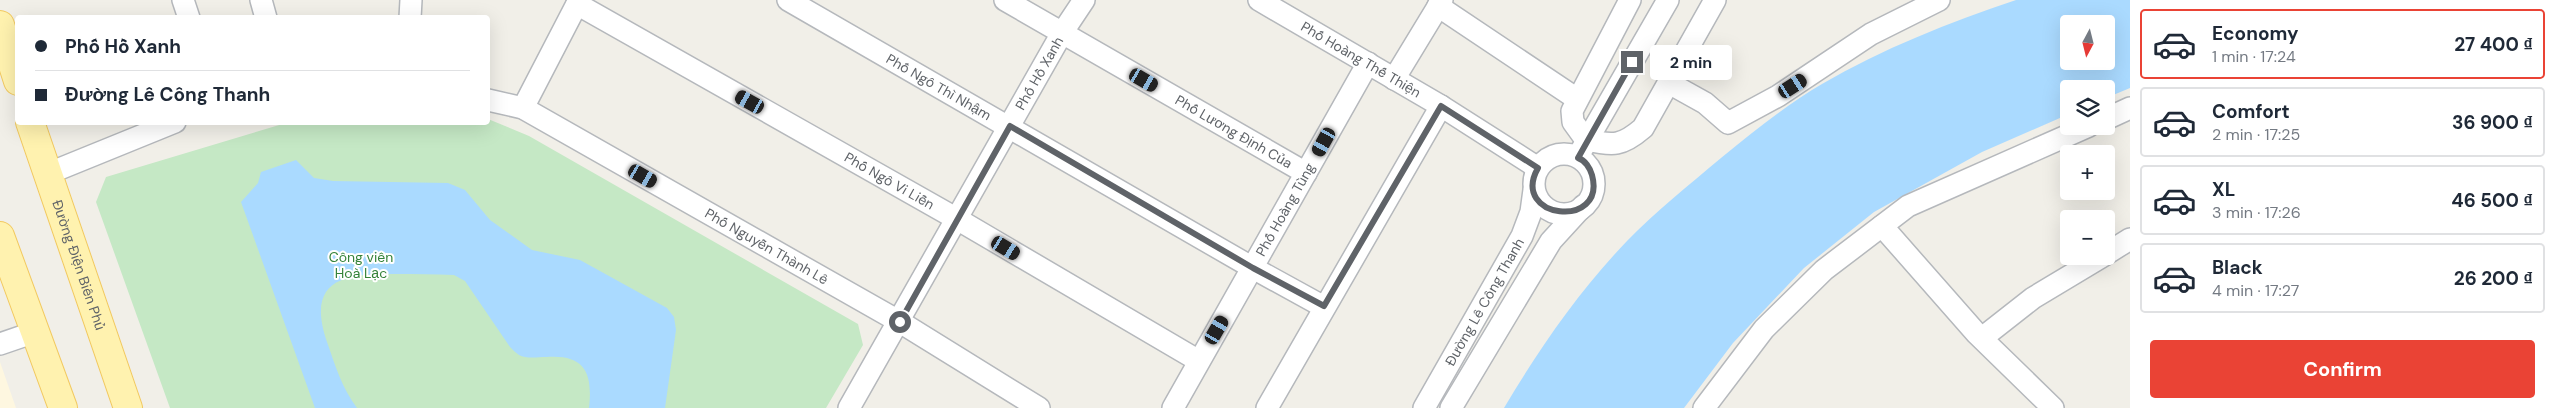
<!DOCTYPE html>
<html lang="en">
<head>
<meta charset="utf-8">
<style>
  :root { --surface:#fff; --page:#f6f6f7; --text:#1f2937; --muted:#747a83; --line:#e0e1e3; --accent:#ea4335 }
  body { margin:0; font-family:"DM Sans",sans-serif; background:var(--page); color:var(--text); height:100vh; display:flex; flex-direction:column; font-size:19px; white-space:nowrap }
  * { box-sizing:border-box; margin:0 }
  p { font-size:16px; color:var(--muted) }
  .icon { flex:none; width:28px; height:28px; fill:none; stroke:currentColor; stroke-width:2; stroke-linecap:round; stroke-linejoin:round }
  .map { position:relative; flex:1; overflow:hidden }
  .panel { display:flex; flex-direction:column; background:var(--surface); width:425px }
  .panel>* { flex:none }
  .top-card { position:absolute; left:15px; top:15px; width:475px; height:110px; border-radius:5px; box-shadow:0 5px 20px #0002; display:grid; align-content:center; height:110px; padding:0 20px; background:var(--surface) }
  .needle { width:32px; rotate:187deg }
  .fabs { position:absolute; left:2060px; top:15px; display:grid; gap:10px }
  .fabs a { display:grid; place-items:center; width:55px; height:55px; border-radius:5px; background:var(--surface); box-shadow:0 5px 20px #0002; font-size:25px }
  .end { position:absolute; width:22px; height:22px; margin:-11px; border:6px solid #5f6368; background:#fff; box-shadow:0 0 0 2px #fff }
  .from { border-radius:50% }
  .bubble { position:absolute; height:35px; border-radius:5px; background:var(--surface); box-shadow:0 5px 20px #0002; font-size:16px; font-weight:700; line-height:35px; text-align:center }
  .car { position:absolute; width:15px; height:30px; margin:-15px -8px; border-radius:6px; box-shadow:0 0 4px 1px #0007; background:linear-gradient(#222 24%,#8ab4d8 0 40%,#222 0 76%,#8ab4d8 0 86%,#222 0) }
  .top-card b { display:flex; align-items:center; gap:18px; height:48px; font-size:19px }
  .top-card b+b { border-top:1px solid var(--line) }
  .top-card i { width:12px; height:12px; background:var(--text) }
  ul { padding:9px 0 0; list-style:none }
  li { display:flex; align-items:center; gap:15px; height:70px; margin:0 10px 8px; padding:0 10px; border:2px solid var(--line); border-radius:5px }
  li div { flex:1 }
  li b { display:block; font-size:19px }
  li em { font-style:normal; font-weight:700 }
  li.active { border-color:var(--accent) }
  li>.icon { width:45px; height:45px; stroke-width:1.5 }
  .button { display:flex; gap:10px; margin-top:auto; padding:10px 20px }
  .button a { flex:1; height:58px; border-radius:5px; background:var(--accent); color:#fff; font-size:20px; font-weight:700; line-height:58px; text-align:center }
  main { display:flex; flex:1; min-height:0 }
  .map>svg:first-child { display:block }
</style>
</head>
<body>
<main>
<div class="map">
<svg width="2130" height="408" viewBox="0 0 2130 408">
  <rect width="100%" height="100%" fill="#f1efe8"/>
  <polygon fill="#fef7e0" points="0,362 16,408 0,408"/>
  <polygon fill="#c5e8c5" points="488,119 529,136 858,324 863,345 826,408 170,408 96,202 106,177 286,123 488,122"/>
  <g fill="#aadaff" fill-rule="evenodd">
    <path d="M2016,0H2130V88L2106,98V89H2069V114L1982,152L1874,212L1804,268L1733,343L1684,408H1504C1539,349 1579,291 1627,241C1656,211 1689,185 1721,158C1753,132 1786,105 1822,84C1882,49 1950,22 2016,0ZM2069,24H2106V61H2069Z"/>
    <path d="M296,160L314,178L333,181L448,183L465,190L490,220L532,250L580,260L667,308L674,317L676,330L665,408H589C593,373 585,354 546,357C538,357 526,359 519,355C516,353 513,350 510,347L465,281L454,275C435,274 416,274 396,274C346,273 305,278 327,342C335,365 342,388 357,408H315L241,202L258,183L261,172Z"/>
  </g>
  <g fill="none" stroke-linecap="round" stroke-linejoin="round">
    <g stroke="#b5b8bc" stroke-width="24">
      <g id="minor">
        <polyline points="183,0 189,18"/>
        <polyline points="261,0 266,18"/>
        <path id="s1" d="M788,0L1253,268L1324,307"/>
        <path id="s2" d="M1005,0L1306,173"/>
        <path id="s3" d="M1259,0L1441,106L1538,168"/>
        <path d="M1630,0L1572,111L1573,122L1586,140C1614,146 1622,146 1643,128L1715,0"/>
        <path id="s4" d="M577,4L957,219L1199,361"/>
        <polyline points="1438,6 1577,99"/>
        <polyline points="410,18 411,0"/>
        <polyline points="1394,79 1442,0"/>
        <polyline points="1669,83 1705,103 1728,123 1778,96 1871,34 1939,0"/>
        <path id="s5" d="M488,100L523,108L900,322L1039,408"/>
        <polyline points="523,108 579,0"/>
        <polyline points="2106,119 2130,108"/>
        <polyline points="1581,151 1668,0"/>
        <circle cx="1564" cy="184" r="30"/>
        <polyline points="47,174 175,122"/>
        <polyline points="1882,226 1977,334 2053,408"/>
        <polyline points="2106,254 2130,239"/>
        <polyline points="1982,338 2033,298 2103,256"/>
        <polyline points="0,344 35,332"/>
        <path id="s6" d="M849,408L1062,33L1084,0"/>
        <path id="s7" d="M1173,408L1368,63"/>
        <polyline points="1267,408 1441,106"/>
        <path id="s8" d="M1424,408L1522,236L1531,212L1534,190"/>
        <polyline points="1451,408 1551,241 1583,206"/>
        <polyline points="1704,408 1764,329 1824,270 1908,206 2089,126"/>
      </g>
    </g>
    <g stroke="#f2c960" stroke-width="30">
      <g id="major">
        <polyline points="0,25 18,81"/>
        <path id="s9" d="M30,122L128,408"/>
        <polyline points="0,236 63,408"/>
      </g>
    </g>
    <use href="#minor" stroke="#fff" stroke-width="21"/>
    <use href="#major" stroke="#fff2af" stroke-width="28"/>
  </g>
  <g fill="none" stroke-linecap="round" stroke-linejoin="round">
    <path stroke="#5f6368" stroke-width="6" d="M900,322L1010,126L1253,268L1324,306L1441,106L1538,168C1509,219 1607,230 1592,175C1590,168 1585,160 1578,158L1632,62"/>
  </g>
  <g text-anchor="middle" stroke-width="4" stroke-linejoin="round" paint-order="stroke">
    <g font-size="14" fill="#5f6368" stroke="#fff">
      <text dy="5" stroke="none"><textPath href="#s3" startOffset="118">Phố Hoàng Thế Thiện</textPath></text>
      <text dy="5" stroke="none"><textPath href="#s6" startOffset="385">Phố Hồ Xanh</textPath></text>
      <text dy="5" stroke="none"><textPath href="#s1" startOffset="174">Phố Ngô Thì Nhậm</textPath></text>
      <text dy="5" stroke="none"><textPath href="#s2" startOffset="264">Phố Lương Định Của</textPath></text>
      <text dy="5" stroke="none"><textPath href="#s4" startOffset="359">Phố Ngô Vi Liễn</textPath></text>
      <text dy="5" stroke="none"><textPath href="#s7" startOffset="228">Phố Hoàng Tùng</textPath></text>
      <text dy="5" stroke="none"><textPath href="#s5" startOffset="316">Phố Nguyễn Thành Lê</textPath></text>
      <text dy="5" stroke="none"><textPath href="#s9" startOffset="151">Đường Điện Biên Phủ</textPath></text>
      <text dy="5" stroke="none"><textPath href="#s8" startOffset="122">Đường Lê Công Thanh</textPath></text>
    </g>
    <g font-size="14" fill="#348238" stroke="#fff">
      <text x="361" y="262">Công viên<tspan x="361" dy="16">Hoà Lạc</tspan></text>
    </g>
  </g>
</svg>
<div class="fabs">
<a><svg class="needle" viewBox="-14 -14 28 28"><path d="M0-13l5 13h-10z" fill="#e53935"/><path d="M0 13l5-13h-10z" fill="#747a83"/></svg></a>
<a><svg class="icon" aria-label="layers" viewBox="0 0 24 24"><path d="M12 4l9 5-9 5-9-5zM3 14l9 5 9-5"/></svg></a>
<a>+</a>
<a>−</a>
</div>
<i class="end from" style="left:900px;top:322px"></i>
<i class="end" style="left:1632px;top:62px"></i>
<div class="bubble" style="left:1650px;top:45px;width:82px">2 min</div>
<i class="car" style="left:1144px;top:80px;rotate:120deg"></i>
<i class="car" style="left:1793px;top:86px;rotate:57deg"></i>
<i class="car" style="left:750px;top:102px;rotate:299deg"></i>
<i class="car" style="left:1324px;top:142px;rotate:209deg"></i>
<i class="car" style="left:643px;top:176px;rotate:120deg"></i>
<i class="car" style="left:1006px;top:248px;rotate:121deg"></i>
<i class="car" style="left:1217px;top:330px;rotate:30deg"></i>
<div class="top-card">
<b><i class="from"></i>Phố Hồ Xanh</b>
<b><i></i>Đường Lê Công Thanh</b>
</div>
</div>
<section class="panel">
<ul>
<li class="active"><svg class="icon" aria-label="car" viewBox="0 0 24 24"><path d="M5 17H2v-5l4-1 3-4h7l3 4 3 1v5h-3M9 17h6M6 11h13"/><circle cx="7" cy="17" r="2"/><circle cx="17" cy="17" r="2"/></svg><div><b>Economy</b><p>1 min · 17:24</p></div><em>27 400 ₫</em></li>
<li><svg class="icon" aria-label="car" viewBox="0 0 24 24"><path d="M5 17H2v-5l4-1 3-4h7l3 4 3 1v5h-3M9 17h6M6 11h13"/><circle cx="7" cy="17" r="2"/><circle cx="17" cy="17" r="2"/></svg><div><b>Comfort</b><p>2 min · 17:25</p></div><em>36 900 ₫</em></li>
<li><svg class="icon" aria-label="car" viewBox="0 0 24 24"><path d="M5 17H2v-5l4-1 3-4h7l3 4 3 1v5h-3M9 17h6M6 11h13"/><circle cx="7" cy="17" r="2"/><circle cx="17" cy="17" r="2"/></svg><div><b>XL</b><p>3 min · 17:26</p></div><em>46 500 ₫</em></li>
<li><svg class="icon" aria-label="car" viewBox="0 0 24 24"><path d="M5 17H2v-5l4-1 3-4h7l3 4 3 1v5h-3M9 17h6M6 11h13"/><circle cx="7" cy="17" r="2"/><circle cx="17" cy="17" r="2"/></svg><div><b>Black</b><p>4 min · 17:27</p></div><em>26 200 ₫</em></li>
</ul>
<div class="button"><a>Confirm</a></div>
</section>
</main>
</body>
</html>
